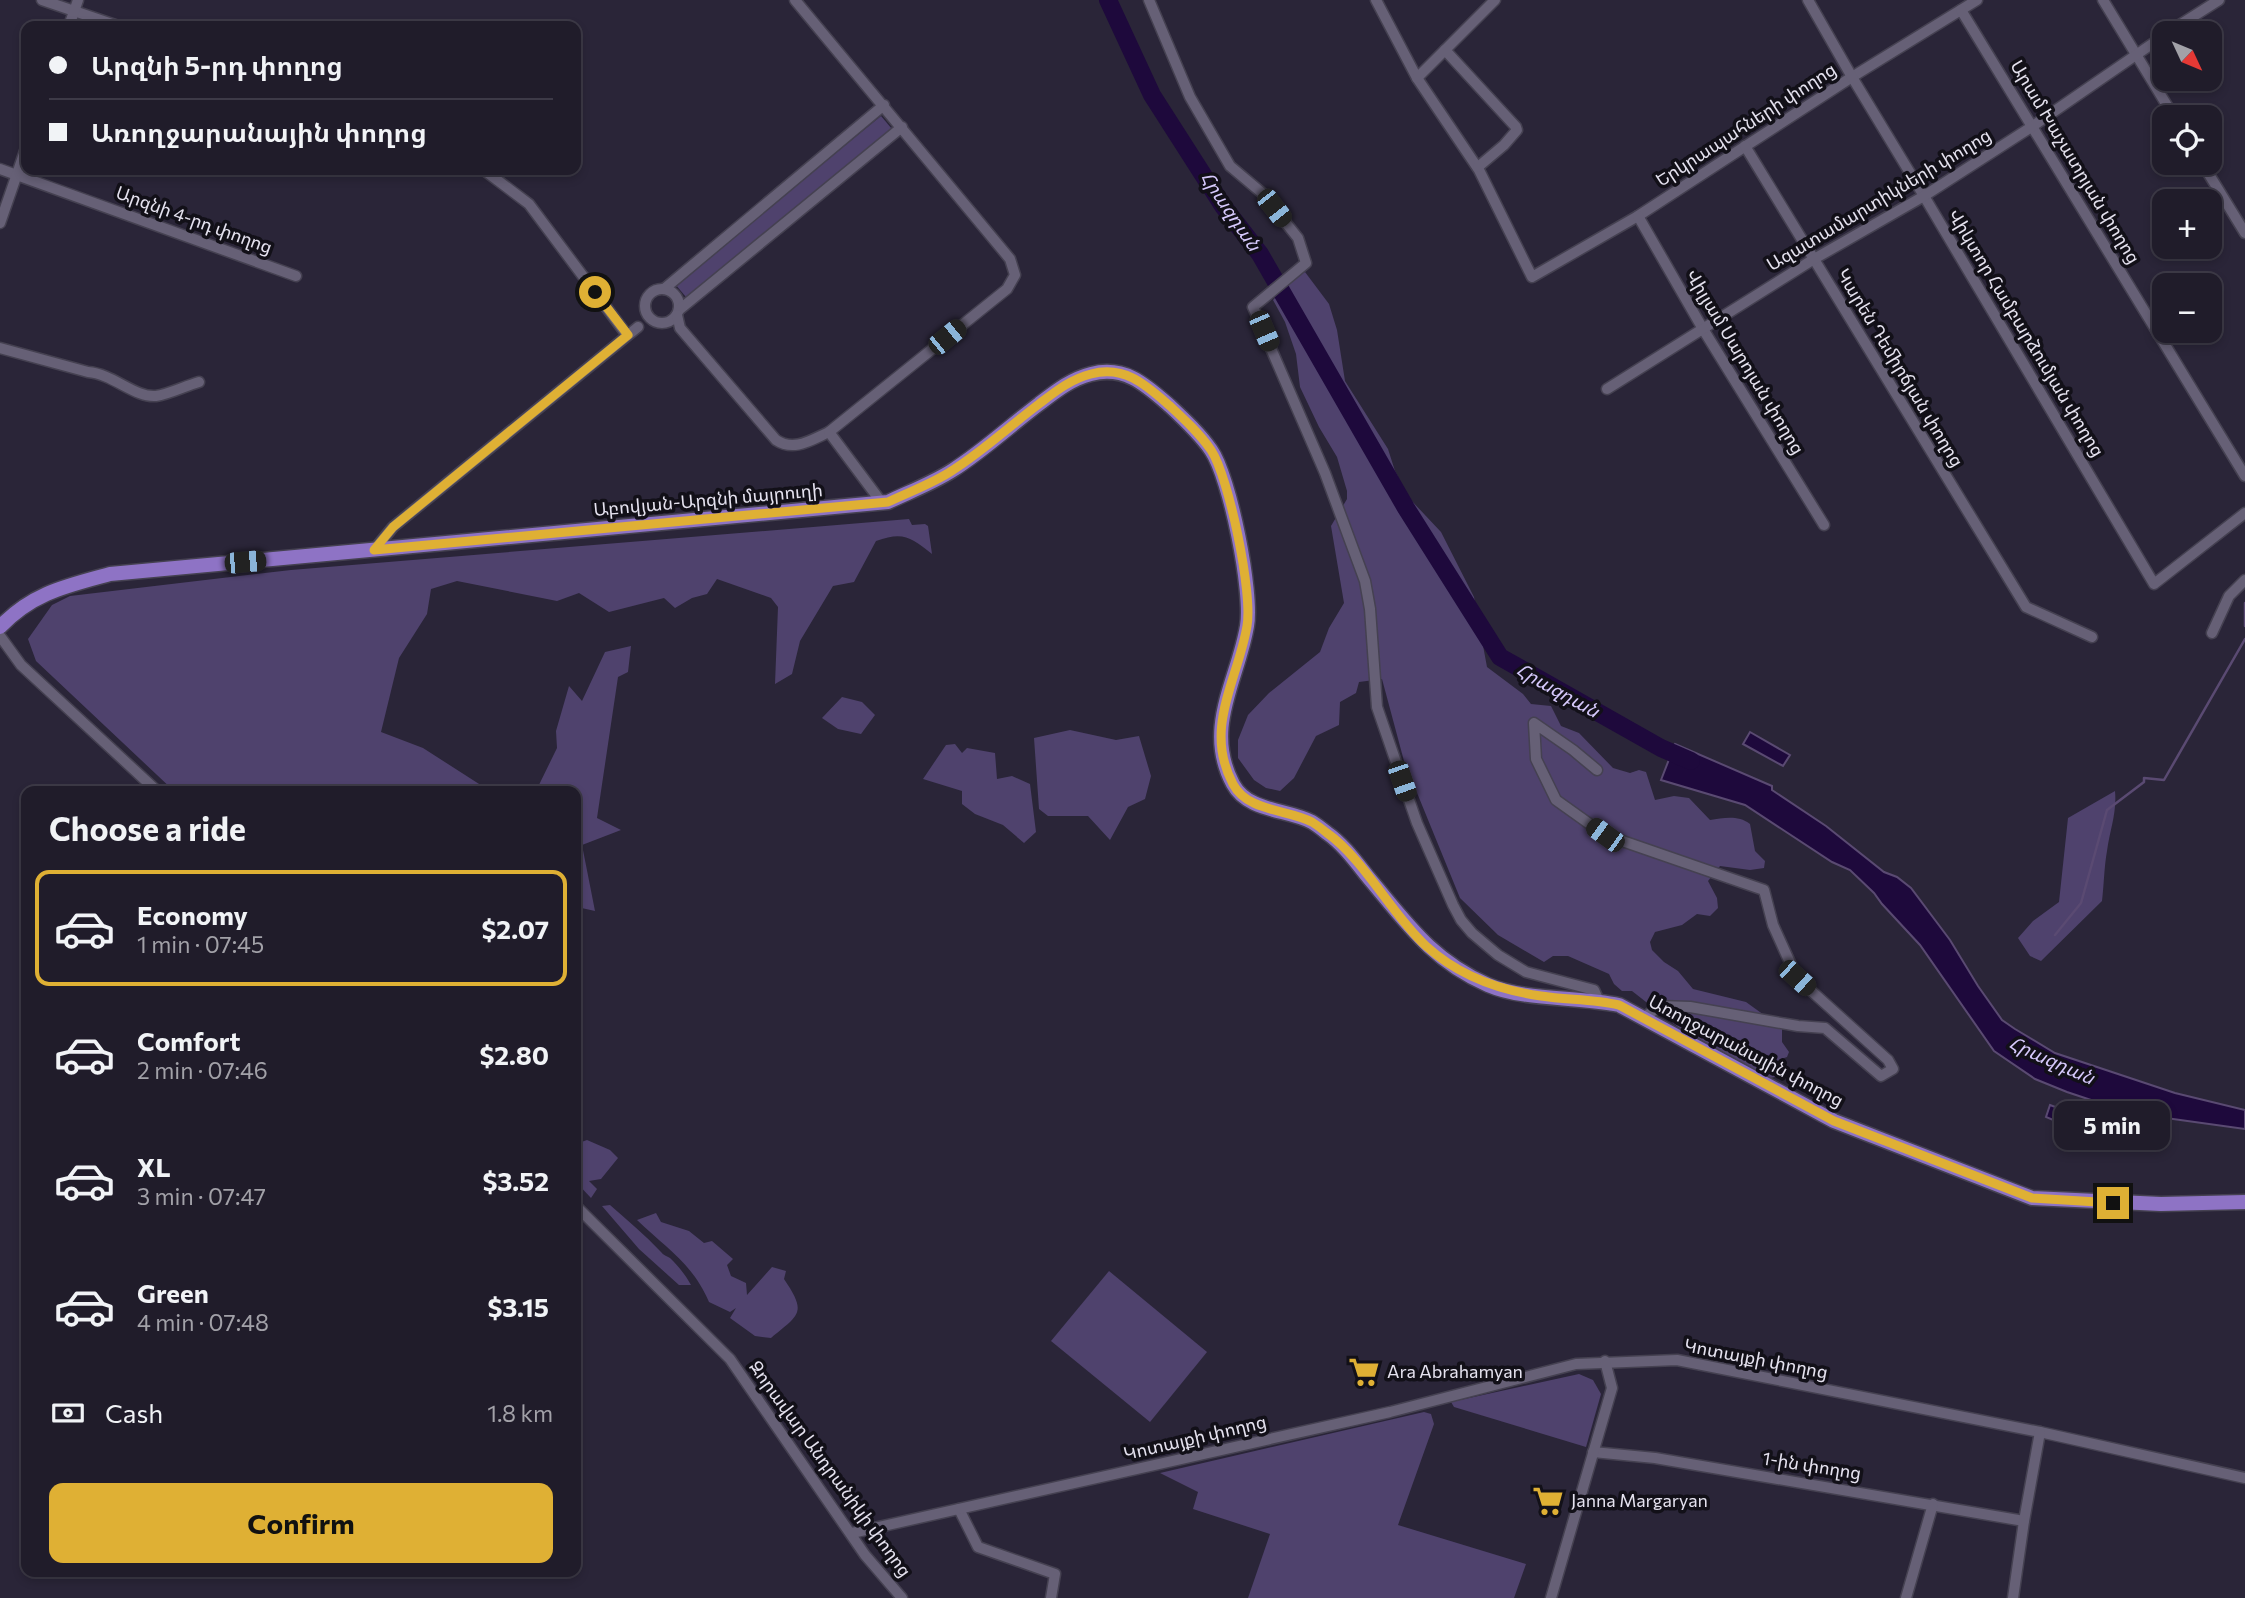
<!DOCTYPE html>
<html lang="en">
<head>
<meta charset="utf-8">
<style>
  :root { --surface:#201c2a; --page:#282532; --text:#f1f3f6; --muted:#a2a1a8; --line:#3d3a47; --accent:#dfb034 }
  body { margin:0; font-family:Commissioner,"Noto Sans Armenian",sans-serif; background:var(--page); color:var(--text); height:100vh; display:flex; flex-direction:column; font-size:26px; white-space:nowrap }
  * { box-sizing:border-box; margin:0 }
  p { font-size:23px; color:var(--muted) }
  .icon { flex:none; width:38px; height:38px; fill:none; stroke:currentColor; stroke-width:2; stroke-linecap:round; stroke-linejoin:round }
  .map { position:relative; flex:1; overflow:hidden }
  .details { position:absolute; left:21px; top:786px; width:560px; height:791px; display:flex; flex-direction:column; background:var(--surface); border-radius:14px; box-shadow:0 4px 10px #0003,0 0 0 2px var(--line) }
  .details>* { flex:none }
  .hud { position:absolute; left:21px; top:21px; width:560px; height:154px; border-radius:14px; box-shadow:0 4px 10px #0003,0 0 0 2px var(--line); display:grid; align-content:center; height:154px; padding:0 28px; background:var(--surface) }
  .needle { width:46px; rotate:134deg }
  .buttons { position:absolute; left:2152px; top:21px; display:grid; gap:14px }
  .buttons a { display:grid; place-items:center; width:70px; height:70px; border-radius:14px; background:var(--surface); box-shadow:0 4px 10px #0003,0 0 0 2px var(--line); font-size:35px }
  .end { position:absolute; width:32px; height:32px; margin:-16px; border:9px solid #dfb034; background:#111; box-shadow:0 0 0 4px #111 }
  .from { border-radius:50% }
  .bubble { position:absolute; height:49px; border-radius:14px; background:var(--surface); box-shadow:0 4px 10px #0003,0 0 0 2px var(--line); font-size:23px; font-weight:700; line-height:49px; text-align:center }
  .car { position:absolute; width:21px; height:42px; margin:-21px -10px; border-radius:9px; box-shadow:0 0 5px 2px #0007; background:linear-gradient(#222 24%,#8ab4d8 0 40%,#222 0 76%,#8ab4d8 0 86%,#222 0) }
  .hud b { display:flex; align-items:center; gap:24px; height:66px; font-size:26px }
  .hud b+b { border-top:2px solid var(--line) }
  .hud i { width:18px; height:18px; background:var(--text) }
  ul { padding:0; list-style:none }
  li { display:flex; align-items:center; gap:21px; height:116px; margin:0 14px 10px; padding:0 14px; border:4px solid transparent; border-radius:14px }
  li div { flex:1 }
  li b { display:block; font-size:26px }
  li em { font-style:normal; font-weight:700 }
  li.selected { border-color:var(--accent) }
  li>.icon { width:63px; height:63px; stroke-width:1.5 }
  h2 { padding:0 28px; font-size:32px; line-height:84px }
  .pay { display:flex; align-items:center; gap:18px; height:77px; padding:0 28px; font-size:26px }
  .pay p { margin-inline-start:auto }
  .cta { display:flex; gap:14px; margin-top:auto; padding:14px 28px }
  .cta a { flex:1; height:80px; border-radius:14px; background:var(--accent); color:#111; font-size:28px; font-weight:700; line-height:80px; text-align:center }
  .map>svg:first-child { display:block }
</style>
</head>
<body>
<div class="map">
<svg width="2245" height="1598" viewBox="0 0 2245 1598">
  <rect width="100%" height="100%" fill="#2a2538"/>
  <g fill="#4f426d">
    <polygon points="881,116 892,129 686,297 675,284"/>
    <path d="M1305,272L1329,304L1337,330L1345,381L1388,449L1395,471L1409,498L1441,532L1474,597L1487,667L1523,694L1531,704L1551,706L1561,726L1579,733L1613,768L1630,773L1639,770L1646,772L1655,800L1674,796L1689,798L1710,820C1724,818 1738,815 1750,824L1755,851L1765,861L1764,868L1750,870L1720,866L1708,881L1717,898L1718,908L1710,916L1697,914L1682,925L1655,932L1650,942L1652,950L1664,962L1678,971L1693,989L1746,1002L1782,1028V1042L1789,1052L1787,1057L1781,1059L1785,1075L1770,1078L1678,1027L1632,991H1622L1614,984L1609,974L1568,956H1553L1544,962L1498,935L1460,898L1404,761L1382,679L1359,682L1356,693L1340,702L1339,725L1316,736L1294,778L1280,791L1266,788L1254,780L1238,758V740L1248,715L1269,693L1320,652L1329,628L1344,603L1331,526L1347,499V491L1337,457L1319,427L1300,387L1296,354L1285,322L1273,300L1296,276Z"/>
    <path d="M909,519L912,525L925,524L928,526L932,554C911,537 903,531 876,541L854,582L833,586L800,641L792,674L775,684L778,607L771,598L717,579L707,594L692,598L675,608L664,598L609,612L579,593L557,601L457,581L431,589L427,614L399,658L381,732L423,748L490,791H174L36,661L28,639L52,605L70,596L291,570Z"/>
    <polygon points="631,646 628,672 618,677 597,818 621,830 582,845 595,911 577,907 576,914 576,791 536,791 557,748 556,731 569,686 582,701 605,652"/>
    <polygon points="842,697 862,702 875,715 861,734 838,729 822,718"/>
    <polygon points="1070,730 1116,740 1139,736 1151,776 1145,799 1128,807 1110,840 1088,816 1048,816 1039,809 1034,738"/>
    <polygon points="955,744 962,753 967,748 995,753 997,779 1012,776 1030,784 1036,832 1024,843 1003,825 975,814 962,804 962,791 923,779 946,745"/>
    <path d="M2115,791C2117,813 2110,829 2107,851C2104,868 2104,885 2102,901L2041,961L2030,956L2018,938L2033,921L2059,902L2068,818Z"/>
    <polygon points="587,1140 610,1150 618,1158 601,1179 589,1181 597,1189 591,1198 576,1182 576,1144"/>
    <path d="M610,1205C627,1220 645,1235 661,1252C663,1255 667,1256 670,1258C678,1266 685,1274 691,1285H679L639,1249L602,1206Z"/>
    <path d="M656,1213L661,1222L689,1231L704,1243L712,1241L733,1259L727,1265L731,1276L746,1283L747,1295L772,1267L786,1271L784,1279C807,1313 800,1314 771,1338L755,1336L730,1318L736,1308L730,1312L709,1302C693,1264 666,1248 637,1220Z"/>
    <polygon points="1109,1271 1207,1352 1150,1422 1051,1341"/>
    <polygon points="1579,1374 1593,1380 1601,1394 1586,1447 1454,1407 1451,1402"/>
    <polygon points="1424,1412 1431,1414 1434,1424 1398,1525 1526,1564 1514,1598 1248,1598 1270,1534 1193,1509 1198,1492 1160,1473"/>
  </g>
  <g fill="#1e093c" stroke="#5a4a72" stroke-width="2">
    <polygon points="1750,732 1790,755 1783,766 1743,744"/>
    <polygon points="1675,744 1772,786 1772,790 1826,826 1884,872 1897,877 1911,888 1950,940 1978,986 2002,1020 2015,1029 2055,1053 2175,1093 2245,1110 2245,1129 2130,1113 2067,1092 2035,1079 1994,1051 1920,945 1882,904 1874,893 1850,870 1832,862 1745,805 1661,780"/>
    <polygon points="2050,1105 2084,1118 2079,1131 2046,1117"/>
  </g>
  <g fill="none" stroke-linecap="round" stroke-linejoin="round">
    <g stroke="#5a4a72" stroke-width="2.5">
      <polyline points="2245,603 2245,626"/>
      <polyline points="2055,935 2081,903 2107,810 2144,782 2144,778 2164,780 2245,639"/>
    </g>
    <polyline stroke="#1e093c" stroke-width="18" points="1108,0 1152,95 1223,206 1260,254 1406,508 1500,657 1661,748 1691,761"/>
    <g stroke="#454151" stroke-width="13">
      <g id="minor">
        <polyline points="42,0 118,26"/>
        <polyline points="1149,0 1190,97 1230,166 1262,193 1298,238 1306,263 1253,307 1325,473 1365,581 1370,609 1377,707 1417,823 1453,905 1461,920 1472,933 1498,955 1526,972 1594,990 1599,1001"/>
        <polyline points="1376,0 1417,78 1479,170 1532,277 1638,216 1852,77 1977,0"/>
        <polyline points="1808,0 1852,77 1924,196 2154,584 2245,513"/>
        <polyline points="2103,0 2174,117"/>
        <polyline points="1961,10 2245,476"/>
        <polyline points="69,26 78,0"/>
        <polyline points="2167,33 2219,0"/>
        <polyline points="1445,50 1516,127 1517,130 1504,145 1478,167"/>
        <polyline points="1417,78 1495,0"/>
        <polyline points="1745,146 2026,607 2092,637"/>
        <polyline points="2202,163 2245,233"/>
        <polyline points="0,169 296,276"/>
        <polyline points="484,170 529,204 627,335"/>
        <polyline points="1638,216 1703,329 1824,525"/>
        <polyline points="0,223 26,148"/>
        <polyline points="664,289 884,105"/>
        <circle cx="662" cy="306" r="17"/>
        <polyline points="679,310 902,127"/>
        <path d="M677,315L680,328L776,440C794,452 811,440 829,432L1007,289L1015,275L1010,259L795,0"/>
        <path d="M0,348L88,372C113,374 135,398 156,396C169,394 185,386 199,382"/>
        <polyline points="1607,389 1814,259 1924,196 2033,126 2165,35"/>
        <polyline points="829,432 882,503"/>
        <polyline points="374,550 393,527 638,327"/>
        <polyline points="2212,633 2229,596 2245,580"/>
        <polyline points="0,636 21,665 157,791"/>
        <polyline points="1597,770 1573,750 1534,723 1536,759 1556,800 1605,835 1764,890 1773,925 1797,978 1888,1060 1893,1069 1881,1076 1825,1028 1798,1026 1690,1007 1660,1006 1643,1018"/>
        <polyline points="576,1206 730,1359 865,1555 902,1598"/>
        <polyline points="1593,1452 1655,1458 2024,1521"/>
        <polyline points="959,1509 978,1547 1055,1574 1051,1598"/>
        <polyline points="852,1533 1390,1412 1576,1364 1677,1360 2040,1432 2245,1478"/>
        <polyline points="1551,1598 1612,1388 1605,1361"/>
        <polyline points="1906,1598 1933,1504"/>
        <polyline points="2013,1598 2024,1521 2040,1432"/>
      </g>
    </g>
    <g stroke="#454151" stroke-width="17">
      <path id="major" d="M0,627C32,593 66,586 110,574L888,502C909,492 933,483 953,470C983,451 1011,425 1039,404C1056,391 1071,379 1091,374C1125,365 1146,385 1170,406C1185,420 1200,434 1211,450C1230,477 1253,594 1247,626C1238,680 1203,728 1233,784C1248,812 1287,809 1312,822C1317,825 1322,829 1327,833C1343,844 1356,862 1368,877C1406,922 1431,960 1488,985C1525,1001 1578,996 1619,1005L1834,1121L2032,1198L2161,1204L2245,1202"/>
    </g>
    <use href="#minor" stroke="#666076" stroke-width="10"/>
    <use href="#major" stroke="#8e73c5" stroke-width="14"/>
  </g>
  <g fill="none" stroke-linecap="round" stroke-linejoin="round">
    <path stroke="#dfb034" stroke-width="9" d="M595,292L628,335L393,527L374,550L888,502C909,492 934,483 953,470C983,451 1011,425 1039,404C1056,391 1071,379 1091,374C1125,365 1146,385 1170,406C1185,420 1200,434 1211,450C1229,477 1253,594 1247,626C1238,680 1203,728 1233,784C1248,812 1287,809 1312,822C1317,825 1322,829 1327,833C1364,859 1392,915 1426,946C1459,976 1498,990 1541,996C1567,1000 1593,999 1619,1005L1834,1121L2032,1198L2113,1203"/>
  </g>
  <defs>
    <g id="supermarket-bare" transform="scale(2.415)"><path d="M-6-5.5h2.5l.6 2H6L4.5 2H-2.5L-4.4-4H-6ZM-1.5 3.2a1.3 1.3 0 1 0 .1 0ZM3 3.2a1.3 1.3 0 1 0 .1 0Z" fill="#dfb034" stroke="#121018" stroke-width="2.5" paint-order="stroke"/></g>
  </defs>
  <g fill-rule="evenodd">
    <use href="#supermarket-bare" x="1364" y="1372"/>
    <use href="#supermarket-bare" x="1548" y="1501"/>
  </g>
  <g text-anchor="middle" stroke-width="7" stroke-linejoin="round" paint-order="stroke">
    <g font-size="18" fill="#e5e2ef" stroke="#121018">
      <text transform="translate(1746 125) rotate(-33)" y="6">Երկրապահների փողոց</text>
      <text transform="translate(2075 162) rotate(59)" y="6">Արամ Խաչատրյան փողոց</text>
      <text transform="translate(1879 200) rotate(-31)" y="6">Ազատամարտիկների փողոց</text>
      <text transform="translate(194 220) rotate(20)" y="6">Արզնի 4-րդ փողոց</text>
      <text transform="translate(2026 333) rotate(59)" y="6">Վիկտոր Համբարձումյան փողոց</text>
      <text transform="translate(1745 362) rotate(59)" y="6">Վիլյամ Սարոյան փողոց</text>
      <text transform="translate(1900 368) rotate(59)" y="6">Կարեն Դեմիրճյան փողոց</text>
      <text transform="translate(708 500) rotate(-5)" y="6">Աբովյան-Արզնի մայրուղի</text>
      <text transform="translate(1746 1051) rotate(28)" y="6">Առողջարանային փողոց</text>
      <text transform="translate(1756 1359) rotate(11)" y="6">Կոտայքի փողոց</text>
      <text transform="translate(1195 1438) rotate(-13)" y="6">Կոտայքի փողոց</text>
      <text transform="translate(1812 1466) rotate(9)" y="6">1-ին փողոց</text>
      <text transform="translate(830 1469) rotate(54)" y="6">Զորավար Անդրանիկի փողոց</text>
    </g>
    <g font-size="18" fill="#e5e2ef" stroke="#121018" text-anchor="start">
      <text x="1387" y="1378">Ara Abrahamyan</text>
      <text x="1571" y="1507">Janna Margaryan</text>
    </g>
    <g font-size="19" font-style="italic" fill="#d6c9fc" stroke="#121018">
      <text transform="translate(1231 211) rotate(56)" y="7">Հրազդան</text>
      <text transform="translate(1558 690) rotate(29)" y="7">Հրազդան</text>
      <text transform="translate(2052 1060) rotate(24)" y="7">Հրազդան</text>
    </g>
  </g>
</svg>
<div class="buttons">
<a><svg class="needle" viewBox="-14 -14 28 28"><path d="M0-13l5 13h-10z" fill="#e53935"/><path d="M0 13l5-13h-10z" fill="#a2a1a8"/></svg></a>
<a><svg class="icon" aria-label="locate" viewBox="0 0 24 24"><circle cx="12" cy="12" r="6"/><path d="M12 2v4M12 18v4M2 12h4M18 12h4"/></svg></a>
<a>+</a>
<a>−</a>
</div>
<i class="end from" style="left:595px;top:292px"></i>
<i class="end" style="left:2113px;top:1203px"></i>
<div class="bubble" style="left:2054px;top:1101px;width:116px">5 min</div>
<i class="car" style="left:1274px;top:208px;rotate:142deg"></i>
<i class="car" style="left:1264px;top:331px;rotate:157deg"></i>
<i class="car" style="left:947px;top:337px;rotate:51deg"></i>
<i class="car" style="left:245px;top:562px;rotate:85deg"></i>
<i class="car" style="left:1402px;top:781px;rotate:161deg"></i>
<i class="car" style="left:1605px;top:835px;rotate:306deg"></i>
<i class="car" style="left:1797px;top:978px;rotate:132deg"></i>
<div class="hud">
<b><i class="from"></i>Արզնի 5-րդ փողոց</b>
<b><i></i>Առողջարանային փողոց</b>
</div>
<section class="details">
<h2>Choose a ride</h2>
<ul>
<li class="selected"><svg class="icon" aria-label="car" viewBox="0 0 24 24"><path d="M5 17H2v-5l4-1 3-4h7l3 4 3 1v5h-3M9 17h6M6 11h13"/><circle cx="7" cy="17" r="2"/><circle cx="17" cy="17" r="2"/></svg><div><b>Economy</b><p>1 min · 07:45</p></div><em>$2.07</em></li>
<li><svg class="icon" aria-label="car" viewBox="0 0 24 24"><path d="M5 17H2v-5l4-1 3-4h7l3 4 3 1v5h-3M9 17h6M6 11h13"/><circle cx="7" cy="17" r="2"/><circle cx="17" cy="17" r="2"/></svg><div><b>Comfort</b><p>2 min · 07:46</p></div><em>$2.80</em></li>
<li><svg class="icon" aria-label="car" viewBox="0 0 24 24"><path d="M5 17H2v-5l4-1 3-4h7l3 4 3 1v5h-3M9 17h6M6 11h13"/><circle cx="7" cy="17" r="2"/><circle cx="17" cy="17" r="2"/></svg><div><b>XL</b><p>3 min · 07:47</p></div><em>$3.52</em></li>
<li><svg class="icon" aria-label="car" viewBox="0 0 24 24"><path d="M5 17H2v-5l4-1 3-4h7l3 4 3 1v5h-3M9 17h6M6 11h13"/><circle cx="7" cy="17" r="2"/><circle cx="17" cy="17" r="2"/></svg><div><b>Green</b><p>4 min · 07:48</p></div><em>$3.15</em></li>
</ul>
<div class="pay"><svg class="icon" aria-label="cash" viewBox="0 0 24 24"><path d="M3 7h18v10H3z"/><circle cx="12" cy="12" r="2"/></svg>Cash<p>1.8 km</p></div>
<div class="cta"><a>Confirm</a></div>
</section>
</div>
</body>
</html>
